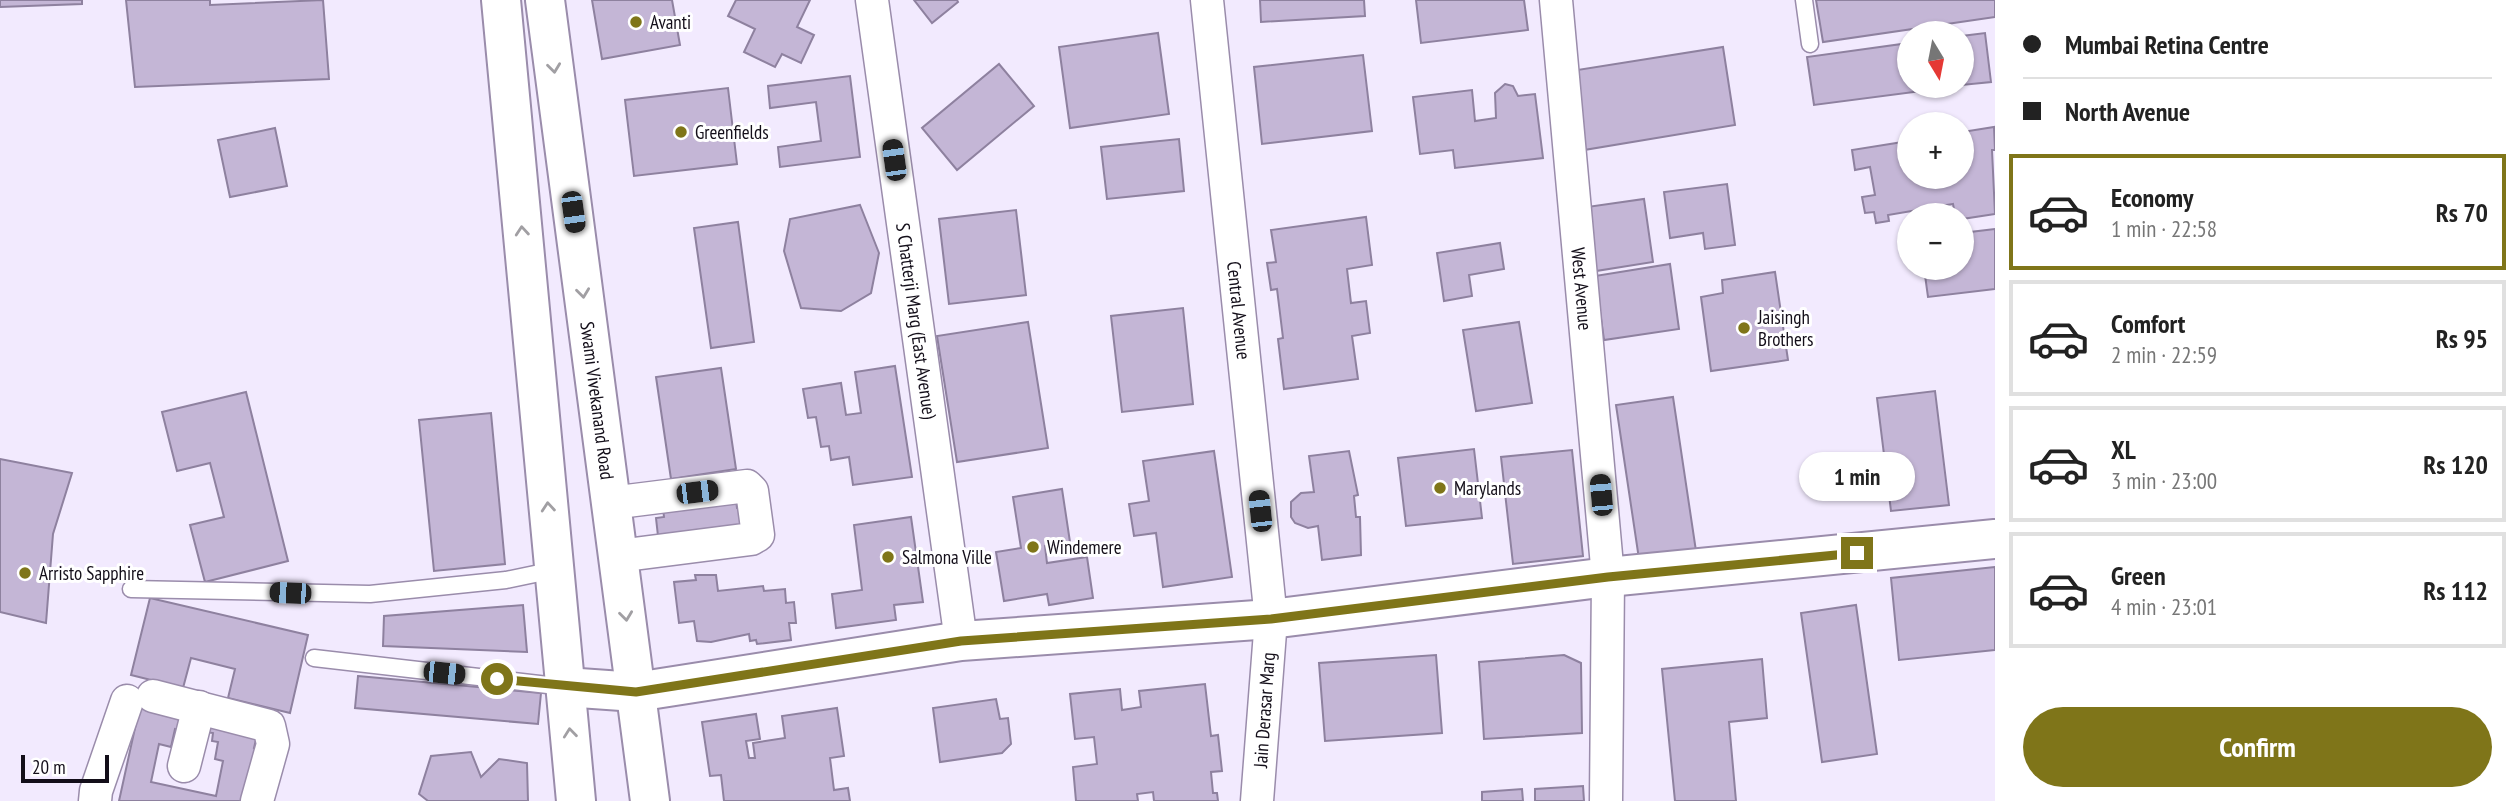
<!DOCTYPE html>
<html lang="en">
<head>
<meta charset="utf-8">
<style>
  :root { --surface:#fff; --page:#f2f2f2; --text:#222; --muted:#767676; --line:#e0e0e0; --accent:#7f7519 }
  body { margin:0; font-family:"PT Sans Narrow",sans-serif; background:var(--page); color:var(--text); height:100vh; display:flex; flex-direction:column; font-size:26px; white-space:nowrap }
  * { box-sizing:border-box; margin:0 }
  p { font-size:23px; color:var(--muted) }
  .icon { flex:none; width:38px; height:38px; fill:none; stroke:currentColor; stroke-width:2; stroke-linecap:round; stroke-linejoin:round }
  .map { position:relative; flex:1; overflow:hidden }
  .sheet { display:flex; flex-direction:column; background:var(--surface); width:525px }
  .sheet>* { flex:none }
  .top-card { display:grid; align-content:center; height:154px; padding:0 28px; background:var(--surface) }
  .needle { width:46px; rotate:170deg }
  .fabs { position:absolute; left:1897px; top:21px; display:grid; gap:14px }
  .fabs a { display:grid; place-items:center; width:77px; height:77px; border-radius:50%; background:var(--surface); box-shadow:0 2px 5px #0004; font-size:35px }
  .scale { position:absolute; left:21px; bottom:18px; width:88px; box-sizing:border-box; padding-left:7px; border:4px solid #130e19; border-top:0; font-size:19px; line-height:24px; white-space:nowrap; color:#130e19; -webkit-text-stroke:5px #fff; paint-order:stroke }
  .end { position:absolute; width:32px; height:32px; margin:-16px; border:9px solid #7f7519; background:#fff; box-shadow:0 0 0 4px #fff }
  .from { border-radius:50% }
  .bubble { position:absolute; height:49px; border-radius:24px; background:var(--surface); box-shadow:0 2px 5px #0004; font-size:23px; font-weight:700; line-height:49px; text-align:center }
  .car { position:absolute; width:21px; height:42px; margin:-21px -10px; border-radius:9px; box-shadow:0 0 5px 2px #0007; background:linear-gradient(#222 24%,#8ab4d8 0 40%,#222 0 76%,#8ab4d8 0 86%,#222 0) }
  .top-card b { display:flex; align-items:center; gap:24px; height:66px; font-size:26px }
  .top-card b+b { border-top:2px solid var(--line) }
  .top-card i { width:18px; height:18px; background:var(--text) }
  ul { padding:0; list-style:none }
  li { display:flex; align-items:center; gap:21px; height:116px; margin:0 14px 10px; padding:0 14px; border:4px solid var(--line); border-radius:0px }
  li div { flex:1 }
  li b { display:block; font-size:26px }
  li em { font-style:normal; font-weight:700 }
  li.active { border-color:var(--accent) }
  li>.icon { width:63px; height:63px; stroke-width:1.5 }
  .action { display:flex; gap:14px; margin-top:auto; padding:14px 28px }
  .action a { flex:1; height:80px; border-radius:42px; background:var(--accent); color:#fff; font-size:28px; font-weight:700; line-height:80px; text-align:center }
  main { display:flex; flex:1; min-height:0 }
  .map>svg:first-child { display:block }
</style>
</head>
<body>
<main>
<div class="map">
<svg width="1995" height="801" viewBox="0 0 1995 801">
  <rect width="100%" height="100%" fill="#f2eafe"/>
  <g fill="#c4b6d6" stroke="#8e819f" stroke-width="2">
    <polygon points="0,0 82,0 82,4 0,7"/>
    <polygon points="126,0 210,0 210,5 323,0 329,79 135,87"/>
    <polygon points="592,0 672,0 680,45 602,59"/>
    <polygon points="736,0 810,0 797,27 814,35 801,63 782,54 775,67 744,52 755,29 728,16"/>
    <polygon points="914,0 957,0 958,2 932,23"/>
    <polygon points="1260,0 1364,0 1365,16 1261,22"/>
    <polygon points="1416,0 1524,0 1528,30 1421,43"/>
    <polygon points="1816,0 1995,0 1995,17 1823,42"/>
    <polygon points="1158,33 1169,114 1070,128 1059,47"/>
    <polygon points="1985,33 1991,82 1962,85 1962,36"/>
    <polygon points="1909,43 1909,86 1960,86 1814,105 1807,57"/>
    <polygon points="1723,47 1735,125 1584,150 1571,71"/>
    <polygon points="1363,55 1372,131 1262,144 1254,67"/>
    <polygon points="999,64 1034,106 957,170 922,128"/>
    <polygon points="850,76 860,157 780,167 778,147 821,141 816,102 770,108 768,86"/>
    <polygon points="1505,84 1513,86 1518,96 1535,94 1543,158 1455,168 1453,150 1420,154 1413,97 1472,90 1475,121 1496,118 1495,93"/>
    <polygon points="728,88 737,164 634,176 625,100"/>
    <polygon points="1994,127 1995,150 1992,150 1995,214 1962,219 1962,215 1955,215 1953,204 1888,215 1889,221 1876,223 1874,212 1865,213 1862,197 1875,195 1870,167 1855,170 1852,150 1909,141 1909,177 1962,177 1962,132"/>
    <polygon points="275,128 287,186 230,197 218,140"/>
    <polygon points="1179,139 1184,191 1107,199 1101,147"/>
    <polygon points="1727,184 1735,245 1705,249 1703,233 1670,238 1664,192"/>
    <polygon points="1644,199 1653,262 1596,271 1587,207"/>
    <polygon points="860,205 879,253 871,293 841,311 801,308 784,251 790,219"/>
    <polygon points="1016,210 1026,295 949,304 939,219"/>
    <polygon points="1366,217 1372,265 1347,269 1351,303 1366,301 1370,333 1352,336 1358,379 1284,389 1278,339 1283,338 1277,289 1271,290 1267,263 1276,262 1271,230"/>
    <polygon points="738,222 754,342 711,348 694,228"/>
    <polygon points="1995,229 1995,289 1928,297 1924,268 1962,268 1962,233"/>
    <polygon points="1500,243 1504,269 1469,275 1472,296 1444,301 1437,253"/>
    <polygon points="1670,264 1679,329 1604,340 1595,276"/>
    <polygon points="1775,272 1788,360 1711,371 1701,297 1723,293 1722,280"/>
    <polygon points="1183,308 1193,404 1122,412 1111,316"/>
    <polygon points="1028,322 1048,448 957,462 937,336"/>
    <polygon points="1519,322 1532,403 1476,411 1463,330"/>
    <polygon points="895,366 912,477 853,485 849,457 831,460 829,446 821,447 816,417 808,418 803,389 841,383 846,415 861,413 855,372"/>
    <polygon points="721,368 736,469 671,479 656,377"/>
    <polygon points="1935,391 1949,505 1891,511 1877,398"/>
    <polygon points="246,392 288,561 205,582 190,525 224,517 210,463 177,471 162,412"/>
    <polygon points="1673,397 1696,551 1639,559 1616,405"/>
    <polygon points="491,413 505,564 434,571 419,420"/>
    <polygon points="1474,449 1482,518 1406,526 1398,458"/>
    <polygon points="1572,450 1583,556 1513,564 1501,457"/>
    <polygon points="1214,451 1232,577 1163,587 1156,533 1134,536 1129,504 1149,501 1143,461"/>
    <polygon points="1349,451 1358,495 1354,496 1356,517 1360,517 1361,555 1322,560 1318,526 1308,528 1295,523 1291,517 1291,502 1301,493 1314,492 1309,456"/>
    <polygon points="0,459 72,473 53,534 46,623 0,612"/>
    <polygon points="1062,489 1070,542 1045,546 1047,563 1087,557 1093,598 1049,605 1047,594 1004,601 996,552 1021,548 1013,497"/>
    <polygon points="735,493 737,508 749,507 752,534 659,545 656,518 664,517 662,501"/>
    <polygon points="911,517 923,602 894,605 896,620 836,628 832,594 862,590 854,525"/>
    <polygon points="1995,567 1995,650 1899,660 1891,578"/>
    <polygon points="695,575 716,575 718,591 763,586 764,591 785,589 786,603 794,602 796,623 789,623 791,640 757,644 756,640 750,641 749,634 711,642 697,641 694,621 679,623 674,582 696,580"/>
    <polygon points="150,598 308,635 290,713 228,698 235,669 191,658 183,688 131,675"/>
    <polygon points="523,605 527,652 383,646 384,616"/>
    <polygon points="1856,605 1877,754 1822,762 1801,613"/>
    <polygon points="1436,655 1442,733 1325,741 1319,663"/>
    <polygon points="1564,655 1581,663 1582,733 1484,739 1479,662"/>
    <polygon points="1762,659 1767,718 1729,722 1736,801 1675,801 1662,669"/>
    <polygon points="358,676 541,693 538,724 355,708"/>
    <polygon points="1205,684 1211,736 1218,735 1222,771 1211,772 1213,793 1217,793 1218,801 1154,801 1153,792 1137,794 1138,801 1076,801 1073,767 1097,764 1094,737 1075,739 1070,694 1120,689 1122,710 1141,707 1139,691"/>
    <polygon points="996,699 1000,719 1008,718 1011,744 1002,753 940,762 933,708"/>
    <polygon points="140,705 187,716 183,731 175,729 171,747 159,744 151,782 216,796 223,761 215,759 218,742 212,741 213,733 205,732 209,716 259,727 254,748 262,750 242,801 119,801"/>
    <polygon points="837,708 844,756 830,758 834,790 848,788 850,801 724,801 721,775 710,776 702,722 756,714 760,739 746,741 749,758 755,758 753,743 785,738 782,716"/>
    <polygon points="471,752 481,777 499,759 527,763 528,801 428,801 419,794 431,756"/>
    <polygon points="1583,786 1584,801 1535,801 1535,789"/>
    <polygon points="1522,789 1523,801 1482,801 1482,792"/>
  </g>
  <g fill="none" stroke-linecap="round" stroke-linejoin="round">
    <g stroke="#9a8cab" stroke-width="19">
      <g id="lane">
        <polyline points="1804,0 1810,44"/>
        <polyline points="131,589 370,594 506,580 554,570"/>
        <polyline points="314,658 565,687"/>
      </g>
    </g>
    <g stroke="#9a8cab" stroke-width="35">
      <g id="street">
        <path id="s1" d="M872,0L961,641"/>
        <path id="s2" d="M1207,0L1271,619L1257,801"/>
        <path id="s3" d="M1556,0L1608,577L1606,801"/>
        <polyline points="611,503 747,486 752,491 758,535 751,539 618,556"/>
        <polyline points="153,696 269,726 273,744 257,801"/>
        <polyline points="184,766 199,707"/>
        <polyline points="95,801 96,791 127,701"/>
      </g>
    </g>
    <g stroke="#9a8cab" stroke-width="42">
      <polyline id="secondary" points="565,687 636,692 961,641 1271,619 1608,577 1995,539"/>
    </g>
    <g stroke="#9a8cab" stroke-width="42">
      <g id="primary">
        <polyline points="501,0 576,801"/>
        <path id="s4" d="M545,0L650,801"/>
      </g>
    </g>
    <use href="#lane" stroke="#fff" stroke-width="16"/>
    <use href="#street" stroke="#fff" stroke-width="32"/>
    <use href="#secondary" stroke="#fff" stroke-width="38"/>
    <use href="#primary" stroke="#fff" stroke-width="38"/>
  </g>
  <defs><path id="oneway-chevron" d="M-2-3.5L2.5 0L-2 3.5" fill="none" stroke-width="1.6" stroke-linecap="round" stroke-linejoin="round" transform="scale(1.75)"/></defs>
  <g stroke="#a19fa3">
    <use href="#oneway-chevron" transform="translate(554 68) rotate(83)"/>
    <use href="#oneway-chevron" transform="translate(522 231) rotate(-95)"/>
    <use href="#oneway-chevron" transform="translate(583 293) rotate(83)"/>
    <use href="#oneway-chevron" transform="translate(548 507) rotate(-95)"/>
    <use href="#oneway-chevron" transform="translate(626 616) rotate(83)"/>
    <use href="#oneway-chevron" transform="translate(570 733) rotate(-96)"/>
  </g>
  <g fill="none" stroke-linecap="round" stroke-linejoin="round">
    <polyline stroke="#7f7519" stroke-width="9" points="497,679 636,692 961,641 1271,619 1608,577 1857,553"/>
  </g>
  <g fill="#7f7519" stroke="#fff" stroke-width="2.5">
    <circle cx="636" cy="22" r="7"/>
    <circle cx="681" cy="132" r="7"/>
    <circle cx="1744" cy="328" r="7"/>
    <circle cx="1440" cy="488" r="7"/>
    <circle cx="1033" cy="547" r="7"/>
    <circle cx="888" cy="557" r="7"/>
    <circle cx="25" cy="573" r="7"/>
  </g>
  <g text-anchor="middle" stroke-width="6" stroke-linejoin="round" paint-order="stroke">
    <g font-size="19" fill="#130e19" stroke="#fff" text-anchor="start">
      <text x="650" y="29">Avanti</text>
      <text x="695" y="139">Greenfields</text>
      <text x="1758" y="324">Jaisingh<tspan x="1758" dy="22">Brothers</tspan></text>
      <text x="1454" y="495">Marylands</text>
      <text x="1047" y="554">Windemere</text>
      <text x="902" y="564">Salmona Ville</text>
      <text x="39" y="580">Arristo Sapphire</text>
    </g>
    <g font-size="19" fill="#130e19" stroke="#fff">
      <text dy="7" stroke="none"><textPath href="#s3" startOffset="290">West Avenue</textPath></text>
      <text dy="7" stroke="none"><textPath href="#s2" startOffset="312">Central Avenue</textPath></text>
      <text dy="7" stroke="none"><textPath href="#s1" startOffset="324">S Chatterji Marg (East Avenue)</textPath></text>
      <text dy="7" stroke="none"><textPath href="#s4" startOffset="404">Swami Vivekanand Road</textPath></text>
      <text transform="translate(1264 710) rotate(-86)" y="7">Jain Derasar Marg</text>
    </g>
  </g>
</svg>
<div class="fabs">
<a><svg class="needle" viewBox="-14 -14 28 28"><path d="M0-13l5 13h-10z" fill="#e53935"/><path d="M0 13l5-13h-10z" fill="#767676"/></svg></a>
<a>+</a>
<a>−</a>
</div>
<div class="scale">20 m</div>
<i class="end from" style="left:497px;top:679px"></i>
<i class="end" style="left:1857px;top:553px"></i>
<div class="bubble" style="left:1799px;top:452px;width:116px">1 min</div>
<i class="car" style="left:894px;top:160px;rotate:352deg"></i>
<i class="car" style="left:573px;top:212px;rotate:172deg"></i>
<i class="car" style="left:697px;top:492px;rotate:83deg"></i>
<i class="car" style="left:1601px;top:495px;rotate:355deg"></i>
<i class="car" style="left:1260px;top:511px;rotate:354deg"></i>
<i class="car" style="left:290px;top:593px;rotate:272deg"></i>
<i class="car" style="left:444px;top:673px;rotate:96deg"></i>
</div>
<section class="sheet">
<div class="top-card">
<b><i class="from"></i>Mumbai Retina Centre</b>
<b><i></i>North Avenue</b>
</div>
<ul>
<li class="active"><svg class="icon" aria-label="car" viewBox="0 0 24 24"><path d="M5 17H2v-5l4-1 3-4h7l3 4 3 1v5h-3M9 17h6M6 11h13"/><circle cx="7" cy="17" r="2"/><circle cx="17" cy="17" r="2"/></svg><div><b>Economy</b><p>1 min · 22:58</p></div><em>Rs 70</em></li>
<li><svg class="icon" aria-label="car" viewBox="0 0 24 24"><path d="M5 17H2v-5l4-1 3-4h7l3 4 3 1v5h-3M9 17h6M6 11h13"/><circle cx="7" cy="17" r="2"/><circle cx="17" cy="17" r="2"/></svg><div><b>Comfort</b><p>2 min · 22:59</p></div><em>Rs 95</em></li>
<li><svg class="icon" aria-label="car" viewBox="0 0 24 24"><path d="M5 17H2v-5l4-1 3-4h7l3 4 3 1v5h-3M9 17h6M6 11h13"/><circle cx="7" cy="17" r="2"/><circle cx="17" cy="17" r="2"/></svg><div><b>XL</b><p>3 min · 23:00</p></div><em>Rs 120</em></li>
<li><svg class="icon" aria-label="car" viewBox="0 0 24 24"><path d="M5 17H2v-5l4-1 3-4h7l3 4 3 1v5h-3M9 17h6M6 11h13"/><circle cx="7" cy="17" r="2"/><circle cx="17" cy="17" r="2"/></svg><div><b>Green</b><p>4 min · 23:01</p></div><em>Rs 112</em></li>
</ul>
<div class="action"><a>Confirm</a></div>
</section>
</main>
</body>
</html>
